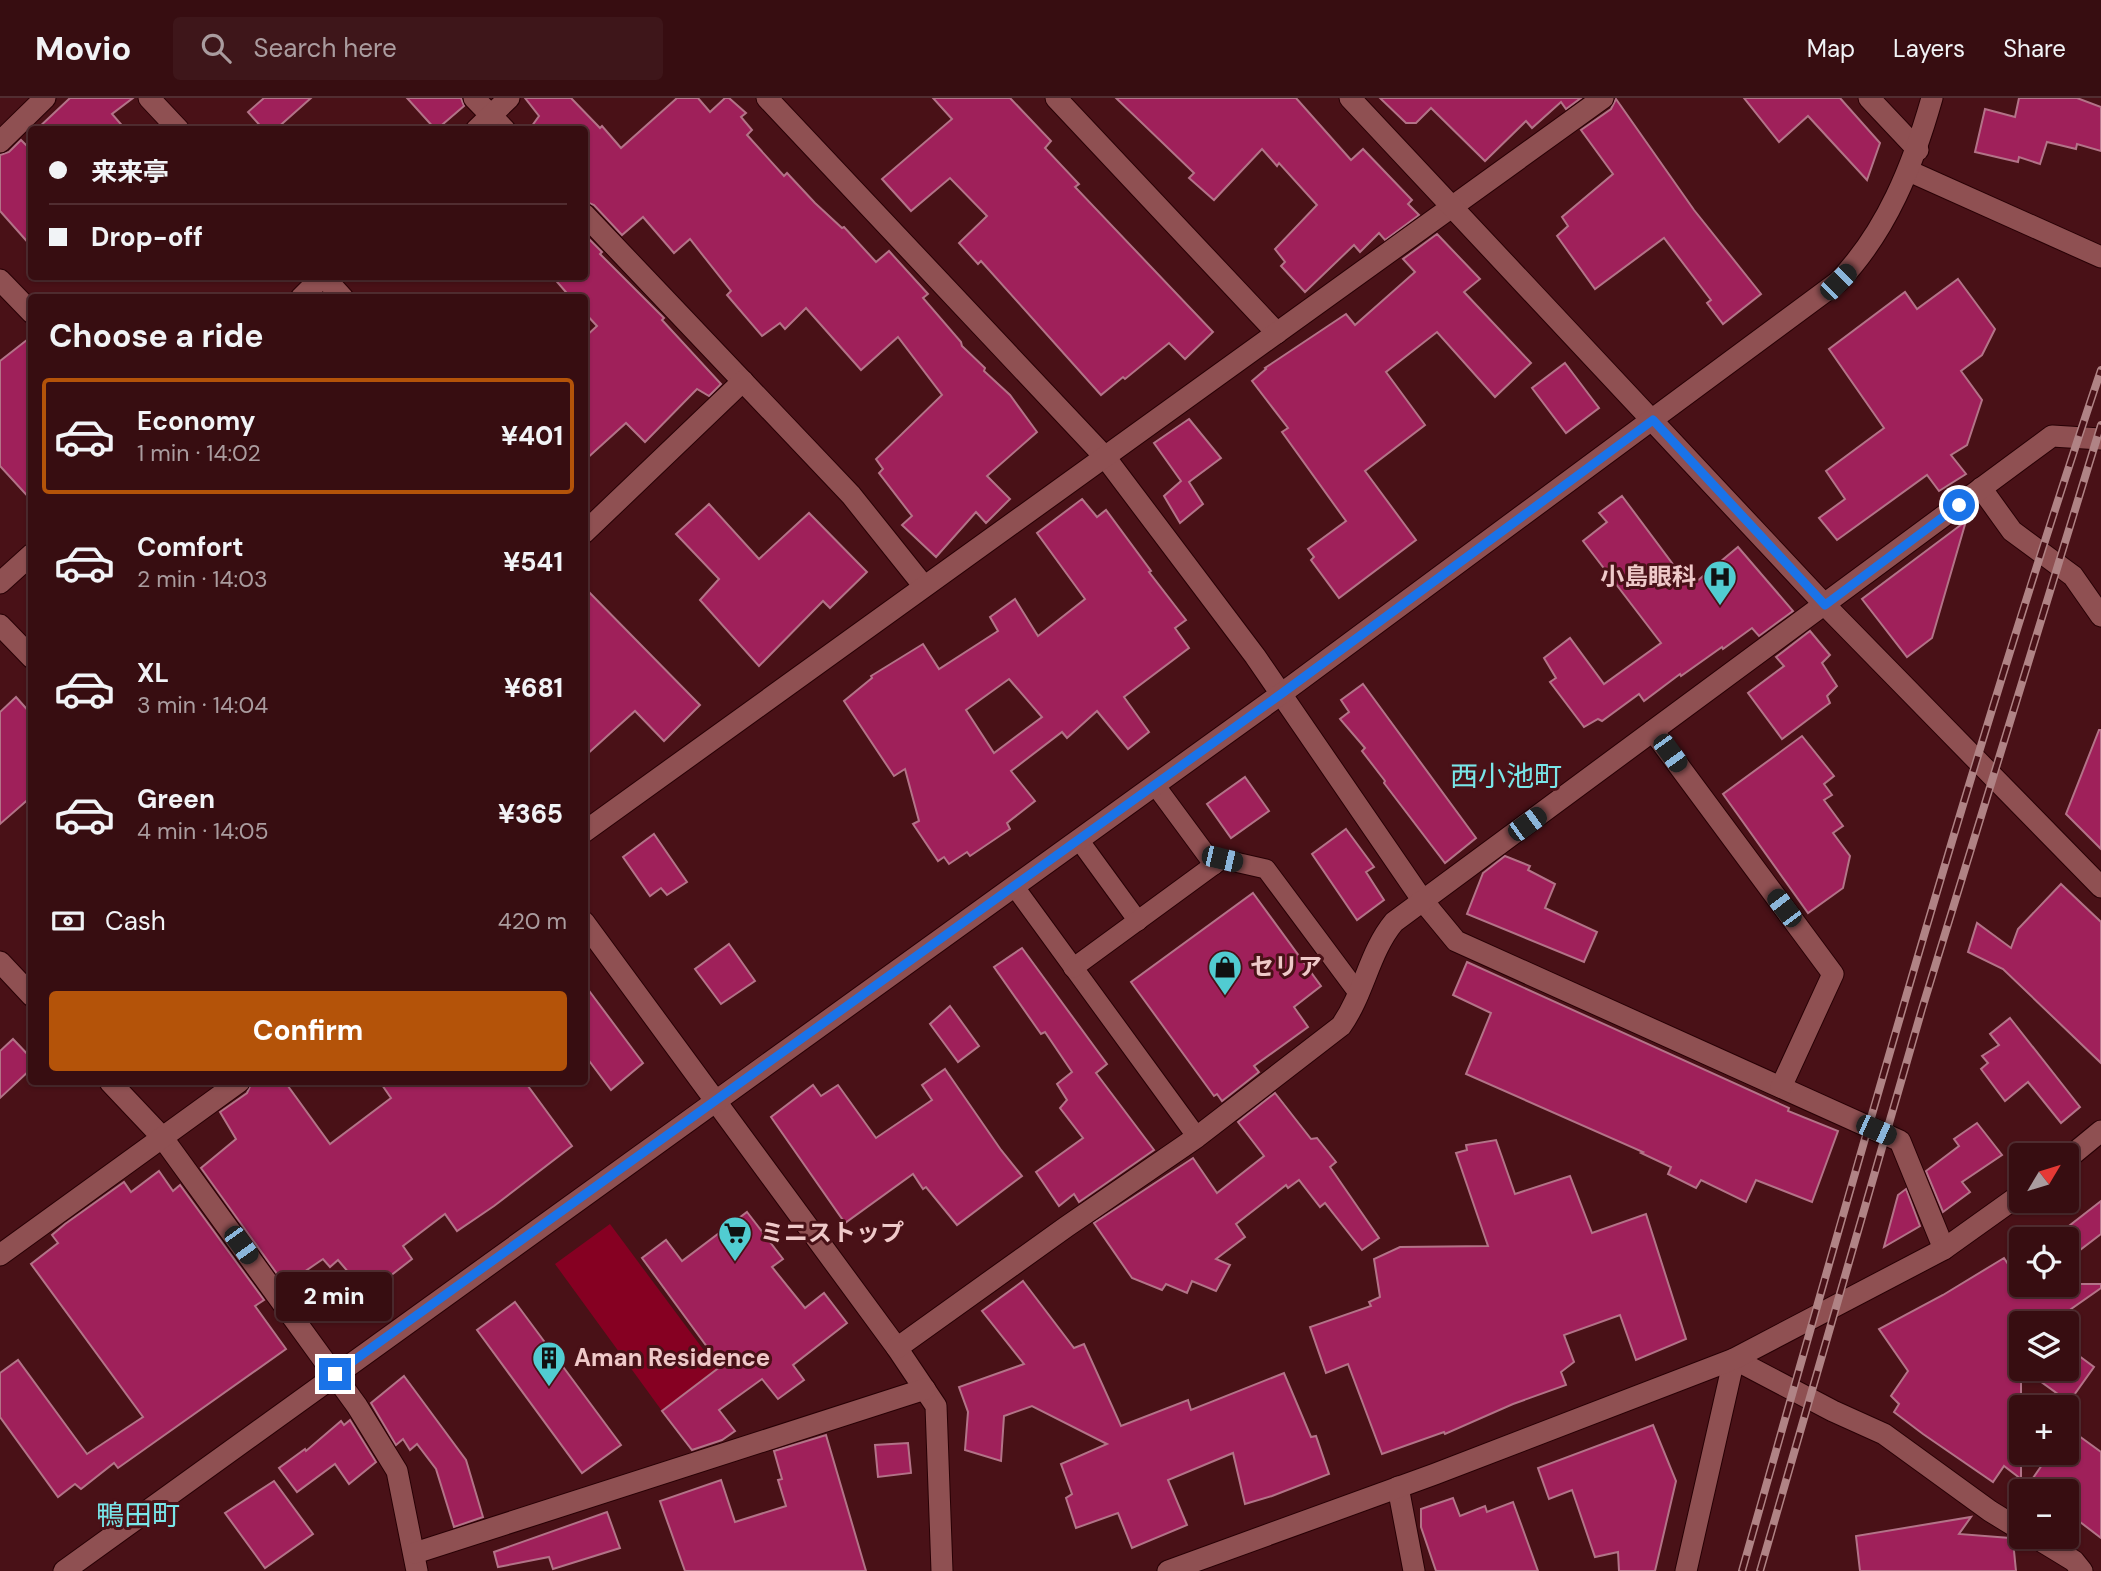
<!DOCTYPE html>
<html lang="en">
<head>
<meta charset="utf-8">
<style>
  :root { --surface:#370d11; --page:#3e161a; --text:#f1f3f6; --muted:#aa9c9f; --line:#512d31; --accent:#b45309 }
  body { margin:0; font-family:"DM Sans","Noto Sans JP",sans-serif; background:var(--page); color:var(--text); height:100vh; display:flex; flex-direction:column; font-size:26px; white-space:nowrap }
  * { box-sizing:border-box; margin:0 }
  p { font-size:23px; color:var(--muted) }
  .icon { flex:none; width:38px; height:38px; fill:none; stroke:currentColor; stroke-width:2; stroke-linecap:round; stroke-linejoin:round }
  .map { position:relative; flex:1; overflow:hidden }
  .details { position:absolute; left:28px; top:196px; width:560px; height:791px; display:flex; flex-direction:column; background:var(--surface); border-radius:7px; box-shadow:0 2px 5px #0004,0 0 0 2px var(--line) }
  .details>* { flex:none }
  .hud { position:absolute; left:28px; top:28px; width:560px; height:154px; border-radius:7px; box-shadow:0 2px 5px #0004,0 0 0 2px var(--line); display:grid; align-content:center; height:154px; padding:0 21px; background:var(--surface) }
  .needle { width:46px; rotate:52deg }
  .fabs { position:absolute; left:2009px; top:1045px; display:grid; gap:14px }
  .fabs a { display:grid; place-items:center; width:70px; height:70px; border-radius:7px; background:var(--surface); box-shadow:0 2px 5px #0004,0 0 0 2px var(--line); font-size:35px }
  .end { position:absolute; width:32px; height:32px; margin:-16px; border:9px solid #1a73e8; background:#fff; box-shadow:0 0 0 4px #fff }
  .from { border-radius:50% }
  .bubble { position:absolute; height:49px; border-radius:7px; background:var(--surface); box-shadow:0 2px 5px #0004,0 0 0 2px var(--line); font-size:23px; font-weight:800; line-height:49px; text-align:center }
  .car { position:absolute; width:21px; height:42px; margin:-21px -10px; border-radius:9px; box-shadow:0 0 5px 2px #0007; background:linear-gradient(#222 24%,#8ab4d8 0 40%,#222 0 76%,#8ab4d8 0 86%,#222 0) }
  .hud b { display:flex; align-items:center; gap:24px; height:66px; font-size:26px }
  .hud b+b { border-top:2px solid var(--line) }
  .hud i { width:18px; height:18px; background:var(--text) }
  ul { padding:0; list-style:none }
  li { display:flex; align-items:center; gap:21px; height:116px; margin:0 14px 10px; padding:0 7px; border:4px solid transparent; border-radius:7px }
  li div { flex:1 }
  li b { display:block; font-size:26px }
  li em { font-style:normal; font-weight:800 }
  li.current { border-color:var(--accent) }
  li>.icon { width:63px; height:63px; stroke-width:1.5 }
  h2 { padding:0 21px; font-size:32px; line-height:84px }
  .pay { display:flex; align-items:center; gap:18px; height:77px; padding:0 21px; font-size:26px }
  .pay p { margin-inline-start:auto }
  .primary-button { display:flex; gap:14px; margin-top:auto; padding:14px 21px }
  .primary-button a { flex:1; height:80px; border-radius:7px; background:var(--accent); color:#fff; font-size:28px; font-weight:800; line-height:80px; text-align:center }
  header { display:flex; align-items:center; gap:42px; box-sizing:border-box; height:98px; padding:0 35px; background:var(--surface); border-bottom:2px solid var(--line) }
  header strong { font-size:33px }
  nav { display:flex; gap:38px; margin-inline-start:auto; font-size:24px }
  .search { width:490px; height:63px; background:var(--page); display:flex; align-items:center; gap:18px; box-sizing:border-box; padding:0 24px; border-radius:7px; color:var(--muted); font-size:26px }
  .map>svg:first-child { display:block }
</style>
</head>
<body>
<header>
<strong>Movio</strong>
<div class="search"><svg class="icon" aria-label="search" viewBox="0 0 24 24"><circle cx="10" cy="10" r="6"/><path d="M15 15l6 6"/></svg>Search here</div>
<nav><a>Map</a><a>Layers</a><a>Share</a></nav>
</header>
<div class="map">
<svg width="2101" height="1473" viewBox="0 0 2101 1473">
  <rect width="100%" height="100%" fill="#491117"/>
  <polygon fill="#860022" points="610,1126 717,1270 662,1313 555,1166"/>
  <g fill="#9f205a" stroke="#b37388" stroke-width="2" fill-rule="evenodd">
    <polygon points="70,0 133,0 112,16 126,32 36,32"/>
    <polygon points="264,0 311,0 275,32 264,32 248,14"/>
    <polygon points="407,0 461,0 464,8 436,32"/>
    <polygon points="525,0 571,0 600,30 602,28 621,50 677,0 698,0 710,14 725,0 729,0 746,15 741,19 752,32 747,37 784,78 787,75 815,105 842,130 844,129 876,164 889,153 928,196 923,200 961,244 962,248 985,270 984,273 1010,297 1037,334 987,378 1010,401 986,425 976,414 936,459 902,427 912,418 879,375 883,371 876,361 942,297 898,239 861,272 806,210 785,231 780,225 762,238 727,197 731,193 690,141 674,155 643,119 622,137 594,107 584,103 584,32 529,32 539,18"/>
    <polygon points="933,0 1010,0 1051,43 1045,50 1079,86 1075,89 1213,234 1185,261 1169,245 1125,281 1123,279 1101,297 981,163 978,166 959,145 987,118 950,80 911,113 882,81 952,21"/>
    <polygon points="1116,0 1296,0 1351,62 1363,51 1412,102 1408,106 1419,117 1385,142 1379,135 1360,154 1354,147 1305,194 1281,168 1285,164 1275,151 1317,107 1279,65 1277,68 1262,51 1214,102 1189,80 1194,75"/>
    <polygon points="1380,0 1581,0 1566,11 1561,4 1532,30 1526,23 1485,63 1431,10 1416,25 1406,25"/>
    <polygon points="1744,0 1840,0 1880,45 1867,82 1808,18 1779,44"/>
    <polygon points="2019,0 2077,0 2101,9 2101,53 2077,46 2076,51 2047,44 2040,66 2019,59 2018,64 1975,54 1985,11 2015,19"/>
    <polygon points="1616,1 1694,112 1761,196 1723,226 1707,205 1711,202 1664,140 1595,191 1557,138 1568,128 1562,119 1613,76 1581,32 1611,11"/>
    <polygon points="21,42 32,53 32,149 0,113 0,57 9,54"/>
    <polygon points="584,136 602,154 600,156 664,220 662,222 721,286 709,298 697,291 645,344 626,325 584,363 584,240 597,228 584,214 584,200 571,200 552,178 584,178"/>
    <polygon points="1437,136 1480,181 1464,194 1531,265 1495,299 1437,234 1386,274 1425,327 1365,373 1416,442 1339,500 1311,462 1314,459 1308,451 1346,423 1282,334 1288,330 1252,283 1266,271 1265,270 1346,216 1355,227 1415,174 1403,161"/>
    <polygon points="1958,181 1995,231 1982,257 1961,273 1982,302 1967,347 1951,357 1966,376 1939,393 1927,377 1837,442 1819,420 1845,401 1826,373 1884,330 1829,251 1905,194 1917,211"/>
    <polygon points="32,238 32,403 0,368 0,263"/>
    <polygon points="1565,265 1599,310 1566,335 1532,290"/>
    <polygon points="1189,321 1221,360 1189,384 1203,406 1180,425 1164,398 1181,383 1154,345"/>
    <polygon points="1622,398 1690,489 1738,449 1793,513 1759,538 1752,530 1723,551 1722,549 1681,578 1680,576 1644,603 1639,596 1602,623 1598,621 1584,629 1550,584 1556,580 1544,560 1570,540 1604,586 1661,545 1583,443 1607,424 1599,415"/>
    <path d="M1082,401L1097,419L1106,412L1151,473L1149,474L1186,522L1175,530L1189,550L1124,599L1149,634L1128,651L1097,613L1067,640L1062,634L1011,673L1035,703L1007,725L1010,731L970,758L967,754L949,766L944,759L938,763L913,726L919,723L905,671L894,678L844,603L872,580L871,578L923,546L939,571L998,533L990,519L1015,501L1038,538L1085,501L1037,435ZM1009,581L1042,619L994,655L966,612Z"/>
    <polygon points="709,406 759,461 809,415 867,474 830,510 823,503 759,568 700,502 719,481 676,436"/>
    <polygon points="1966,423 1932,540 1907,559 1862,501"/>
    <polygon points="584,489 700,607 664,643 635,613 584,659"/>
    <polygon points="1810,533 1830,557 1822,565 1837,588 1827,598 1830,605 1782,641 1748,595 1784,568 1776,559"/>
    <polygon points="1363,586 1476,740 1445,765 1384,685 1385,683 1362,653 1365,650 1340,621 1349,614 1341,602"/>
    <polygon points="16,599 32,617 32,698 0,726 0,614"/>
    <polygon points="2099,632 2101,632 2101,751 2066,716"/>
    <polygon points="1802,638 1834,678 1824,686 1832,697 1824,702 1843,728 1833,735 1850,758 1843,790 1808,815 1723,696"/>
    <polygon points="1245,679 1269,713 1231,740 1207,706"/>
    <polygon points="1346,731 1374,769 1366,774 1384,802 1357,822 1312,756"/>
    <polygon points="654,736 687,784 667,797 661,790 650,798 623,759"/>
    <polygon points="1505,758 1530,768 1528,772 1555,786 1545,810 1597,834 1584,864 1467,816 1483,775"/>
    <polygon points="2061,786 2101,824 2101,965 2003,871 1968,854 1977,825 2011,850 2018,831"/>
    <polygon points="1253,795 1321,888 1294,909 1308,929 1254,968 1259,974 1222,1003 1217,996 1214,998 1131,884"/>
    <polygon points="729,846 755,883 721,906 695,871"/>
    <polygon points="1022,850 1107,966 1096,975 1154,1052 1079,1104 1074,1096 1059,1108 1036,1074 1083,1040 1060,1010 1067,1002 1057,986 1072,974 1045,934 1041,936 994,869"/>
    <polygon points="1467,864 1789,1010 1788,1013 1838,1033 1812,1104 1756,1082 1746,1104 1701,1082 1696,1090 1668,1076 1671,1069 1641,1055 1643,1054 1466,976 1491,915 1453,897"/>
    <polygon points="584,886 643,965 611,992 584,956"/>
    <polygon points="950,908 979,948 958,964 930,926"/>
    <polygon points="2010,920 2080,1009 2061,1025 2028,984 2005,1003 1981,971 1988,965 1982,958 1999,947 1990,936"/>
    <polygon points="13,941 32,961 32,970 0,1000 0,953"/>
    <polygon points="945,971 1001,1052 1022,1078 957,1127 926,1089 923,1091 913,1076 845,1125 771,1019 813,987 821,998 838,987 876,1040 932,1002 922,987"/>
    <polygon points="252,984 285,984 330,1046 391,1000 380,984 525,984 572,1048 494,1108 457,1133 445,1116 403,1148 412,1161 367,1196 338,1162 330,1169 323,1161 285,1187 201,1070 236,1041 220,1014 247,995"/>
    <polygon points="1275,995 1311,1041 1317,1040 1336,1064 1330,1069 1379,1140 1362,1152 1325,1105 1320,1109 1299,1082 1288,1090 1286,1087 1236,1126 1245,1139 1216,1161 1230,1167 1216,1193 1192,1183 1187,1195 1166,1186 1162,1192 1132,1180 1094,1125 1193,1060 1217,1095 1264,1058 1238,1024"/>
    <polygon points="1977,1025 2002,1057 1962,1084 1970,1094 1943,1114 1926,1073 1959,1048 1954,1041"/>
    <polygon points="1496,1042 1515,1096 1570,1078 1592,1135 1646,1116 1686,1241 1636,1262 1620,1217 1564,1237 1574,1264 1561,1274 1566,1287 1513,1306 1445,1336 1444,1334 1382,1356 1348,1266 1326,1275 1310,1229 1371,1208 1369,1204 1380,1199 1374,1161 1400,1149 1488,1148 1456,1055 1467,1052 1466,1047"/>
    <polygon points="159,1073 173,1093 180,1087 264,1202 255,1208 286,1251 118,1370 114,1365 81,1391 75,1386 58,1399 0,1319 0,1275 18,1262 87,1356 143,1319 31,1166 58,1145 52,1137 65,1126 124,1084 131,1094"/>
    <polygon points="1906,1091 1920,1128 1884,1149 1898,1097"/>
    <polygon points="2101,1103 2101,1136 2076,1155 2060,1135"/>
    <polygon points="747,1114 783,1161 772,1169 805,1210 824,1195 847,1225 793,1267 804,1282 778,1301 762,1281 719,1312 735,1333 722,1342 692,1352 662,1313 721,1268 642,1160 666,1142 682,1163"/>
    <polygon points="2004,1160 2029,1198 2047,1186 2101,1186 2101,1190 2051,1225 2021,1225 2021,1381 2004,1368 1993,1384 1923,1336 1894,1314 1899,1306 1891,1298 1908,1273 1879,1231 1943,1197"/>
    <polygon points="1023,1183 1074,1250 1084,1246 1121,1328 1188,1302 1191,1312 1284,1275 1311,1339 1316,1338 1329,1376 1272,1398 1245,1406 1233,1355 1168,1382 1187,1427 1132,1450 1118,1415 1076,1430 1066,1400 1072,1396 1061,1366 1107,1346 1032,1308 1004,1318 1001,1363 965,1352 968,1314 959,1289 1024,1266 982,1213"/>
    <polygon points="515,1204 621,1347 582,1375 477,1232"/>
    <polygon points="2067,1249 2094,1269 2069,1304 2022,1270 2067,1270"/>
    <polygon points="404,1278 466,1362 483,1419 454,1429 436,1371 417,1346 410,1352 403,1341 396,1347 371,1305"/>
    <polygon points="350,1322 376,1364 349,1386 335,1366 297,1394 279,1370 305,1351 306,1353 341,1323 344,1327"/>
    <polygon points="1653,1327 1676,1383 1655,1473 1619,1473 1618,1454 1595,1459 1572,1392 1549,1401 1538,1370"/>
    <polygon points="2068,1330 2101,1354 2101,1440 2067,1414 2067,1393 2024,1393 2051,1354 2067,1354"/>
    <polygon points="826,1337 866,1473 685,1473 660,1403 721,1382 735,1424 786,1408 778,1382 782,1381 774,1353"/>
    <polygon points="908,1345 911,1375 878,1379 875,1347"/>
    <polygon points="274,1383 313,1436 265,1470 225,1415"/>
    <polygon points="1453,1400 1460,1418 1485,1408 1487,1414 1513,1404 1538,1473 1436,1473 1421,1429 1421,1411"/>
    <polygon points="607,1414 620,1450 553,1471 549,1459 498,1469 494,1454"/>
    <polygon points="1971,1419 1959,1436 2010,1440 2013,1443 2016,1473 1860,1473 1856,1438"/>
  </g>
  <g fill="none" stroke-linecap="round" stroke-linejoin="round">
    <g stroke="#280105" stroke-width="21">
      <g id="lane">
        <polyline points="1155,687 1214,767"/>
        <polyline points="1079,742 1138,823"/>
        <polyline points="1014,788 1197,1039"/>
        <polyline points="1073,870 1222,761 1266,771 1359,896"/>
      </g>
    </g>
    <g stroke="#280105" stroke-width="23">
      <g id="street">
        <polyline points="149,0 179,32"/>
        <polyline points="474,0 505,32"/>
        <polyline points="767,0 1105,359 1255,558 1423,803 1456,843 1900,1043 1944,1151"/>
        <polyline points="1056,0 1277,235"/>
        <polyline points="1869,0 1918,52"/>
        <polyline points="476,32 509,0"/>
        <polyline points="0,44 45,0"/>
        <polyline points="1909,73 2101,159"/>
        <polyline points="584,116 851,397 923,487"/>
        <polyline points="323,178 343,200"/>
        <polyline points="0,182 32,215"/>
        <polyline points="301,200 323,178"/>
        <polyline points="1981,390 2012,433 2073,478 2101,518"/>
        <polyline points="584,435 743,283"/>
        <polyline points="0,485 32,456"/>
        <polyline points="0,527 32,560"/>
        <polyline points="1653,633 1833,876 1781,989"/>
        <path d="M584,734C923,487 1265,246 1603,0"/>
        <polyline points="584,824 897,1250 936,1308 942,1473"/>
        <polyline points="0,864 32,898"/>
        <polyline points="110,984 162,1039 357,1308 397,1373 417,1473"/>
        <polyline points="0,1157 239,984"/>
        <path d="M897,1250L1066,1129L1197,1039L1341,928C1364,896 1369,854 1394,824L2052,338L2101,341"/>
        <polyline points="1398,1389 1414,1473"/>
        <polyline points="2033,1438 2074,1463 2082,1473"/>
        <polyline points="415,1455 925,1291"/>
        <polyline points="1686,1473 1734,1261 1833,1313 1884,1336 1990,1413 2021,1432"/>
      </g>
    </g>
    <g stroke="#280105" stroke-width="23">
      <g id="secondary">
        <polyline points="1350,0 1825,507 2101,789"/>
        <polyline points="2067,1061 2101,1033"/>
        <path d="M64,1473L1281,596L1838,184C1887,133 1913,67 1932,0"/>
        <polyline points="1168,1473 1435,1376 1734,1261 1944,1151 2021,1096"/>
      </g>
    </g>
    <use href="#lane" stroke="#8f5052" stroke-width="19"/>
    <use href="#street" stroke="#8f5052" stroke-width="21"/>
    <use href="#secondary" stroke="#8f5052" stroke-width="21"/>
    <g stroke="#b08385" stroke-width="8">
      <g id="rail">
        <path d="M1742,1473C1856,1071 1968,668 2101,272"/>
        <polyline points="1760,1473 1922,911 2101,327"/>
      </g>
    </g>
    <use href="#rail" stroke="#491117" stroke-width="5" stroke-dasharray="16" stroke-linecap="butt"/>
  </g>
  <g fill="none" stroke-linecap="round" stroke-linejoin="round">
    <polyline stroke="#1a73e8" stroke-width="9" points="335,1276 1281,596 1653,322 1825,507 1959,407"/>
  </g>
  <defs>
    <g id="hospital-pin" transform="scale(1.75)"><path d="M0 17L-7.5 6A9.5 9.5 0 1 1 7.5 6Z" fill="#51ccd1" stroke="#491117"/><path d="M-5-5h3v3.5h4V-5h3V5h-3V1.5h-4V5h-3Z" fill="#111"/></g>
    <g id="shop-pin" transform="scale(1.75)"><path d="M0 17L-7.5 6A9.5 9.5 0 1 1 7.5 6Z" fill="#51ccd1" stroke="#491117"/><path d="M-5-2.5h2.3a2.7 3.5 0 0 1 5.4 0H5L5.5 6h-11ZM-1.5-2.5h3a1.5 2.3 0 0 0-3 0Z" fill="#111"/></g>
    <g id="supermarket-pin" transform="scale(1.75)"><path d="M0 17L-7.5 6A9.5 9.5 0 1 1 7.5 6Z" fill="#51ccd1" stroke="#491117"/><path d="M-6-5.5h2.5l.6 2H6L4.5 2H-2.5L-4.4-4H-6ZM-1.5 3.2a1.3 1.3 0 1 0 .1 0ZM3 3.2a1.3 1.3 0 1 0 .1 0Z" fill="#111"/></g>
    <g id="building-pin" transform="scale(1.75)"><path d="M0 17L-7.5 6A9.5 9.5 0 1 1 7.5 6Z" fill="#51ccd1" stroke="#491117"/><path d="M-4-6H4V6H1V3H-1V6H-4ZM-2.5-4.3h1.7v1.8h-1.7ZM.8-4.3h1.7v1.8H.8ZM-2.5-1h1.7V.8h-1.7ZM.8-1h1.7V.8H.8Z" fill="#111"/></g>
  </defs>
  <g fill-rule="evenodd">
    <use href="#hospital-pin" x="1720" y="479"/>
    <use href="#shop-pin" x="1225" y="869"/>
    <use href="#supermarket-pin" x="735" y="1135"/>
    <use href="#building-pin" x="549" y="1260"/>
  </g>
  <g text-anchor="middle" stroke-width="6" stroke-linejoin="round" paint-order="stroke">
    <g font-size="24" font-weight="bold" fill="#efc9c9" stroke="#491117" text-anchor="start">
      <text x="1696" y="487" text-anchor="end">小島眼科</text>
      <text x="1250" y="877">セリア</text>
      <text x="760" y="1143">ミニストップ</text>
      <text x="574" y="1268">Aman Residence</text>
    </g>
    <g font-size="28" fill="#79e6e9" stroke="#491117">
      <text x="1506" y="688">西小池町</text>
      <text x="138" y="1427">鴨田町</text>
    </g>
  </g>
</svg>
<div class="fabs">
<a><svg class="needle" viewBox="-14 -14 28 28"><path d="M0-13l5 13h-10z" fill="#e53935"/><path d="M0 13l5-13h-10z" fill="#aa9c9f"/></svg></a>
<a><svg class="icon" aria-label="locate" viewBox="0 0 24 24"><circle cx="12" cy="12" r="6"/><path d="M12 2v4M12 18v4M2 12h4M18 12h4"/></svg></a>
<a><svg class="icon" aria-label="layers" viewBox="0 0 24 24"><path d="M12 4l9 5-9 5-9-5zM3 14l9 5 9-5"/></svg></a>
<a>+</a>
<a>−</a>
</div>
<i class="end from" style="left:1959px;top:407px"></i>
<i class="end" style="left:335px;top:1276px"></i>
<div class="bubble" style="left:276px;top:1174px;width:116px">2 min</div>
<i class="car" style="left:1838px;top:184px;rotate:45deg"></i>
<i class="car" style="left:1670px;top:655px;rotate:144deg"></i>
<i class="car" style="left:1527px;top:726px;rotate:54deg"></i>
<i class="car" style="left:1222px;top:761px;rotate:103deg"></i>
<i class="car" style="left:1784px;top:810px;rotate:323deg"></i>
<i class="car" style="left:1876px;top:1032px;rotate:114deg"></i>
<i class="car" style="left:241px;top:1147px;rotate:144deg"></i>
<div class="hud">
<b><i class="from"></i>来来亭</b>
<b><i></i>Drop-off</b>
</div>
<section class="details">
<h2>Choose a ride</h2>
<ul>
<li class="current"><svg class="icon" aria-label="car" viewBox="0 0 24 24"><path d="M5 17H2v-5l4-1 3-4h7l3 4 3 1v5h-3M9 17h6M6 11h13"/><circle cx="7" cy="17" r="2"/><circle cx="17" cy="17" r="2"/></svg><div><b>Economy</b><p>1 min · 14:02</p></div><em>¥401</em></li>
<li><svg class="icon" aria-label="car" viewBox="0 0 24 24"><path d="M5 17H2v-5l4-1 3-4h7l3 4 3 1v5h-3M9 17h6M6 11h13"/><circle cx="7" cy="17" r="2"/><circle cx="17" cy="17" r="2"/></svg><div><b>Comfort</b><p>2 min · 14:03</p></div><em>¥541</em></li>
<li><svg class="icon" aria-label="car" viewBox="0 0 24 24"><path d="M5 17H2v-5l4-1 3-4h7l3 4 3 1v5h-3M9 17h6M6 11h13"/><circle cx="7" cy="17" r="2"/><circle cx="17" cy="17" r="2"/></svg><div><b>XL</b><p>3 min · 14:04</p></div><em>¥681</em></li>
<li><svg class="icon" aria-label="car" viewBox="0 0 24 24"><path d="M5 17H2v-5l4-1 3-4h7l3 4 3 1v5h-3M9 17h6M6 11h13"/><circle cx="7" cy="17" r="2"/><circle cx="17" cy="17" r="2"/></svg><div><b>Green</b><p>4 min · 14:05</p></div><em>¥365</em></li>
</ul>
<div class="pay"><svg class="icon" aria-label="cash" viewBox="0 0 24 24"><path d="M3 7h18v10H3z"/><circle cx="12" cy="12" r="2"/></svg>Cash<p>420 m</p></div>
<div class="primary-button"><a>Confirm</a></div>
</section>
</div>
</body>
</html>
